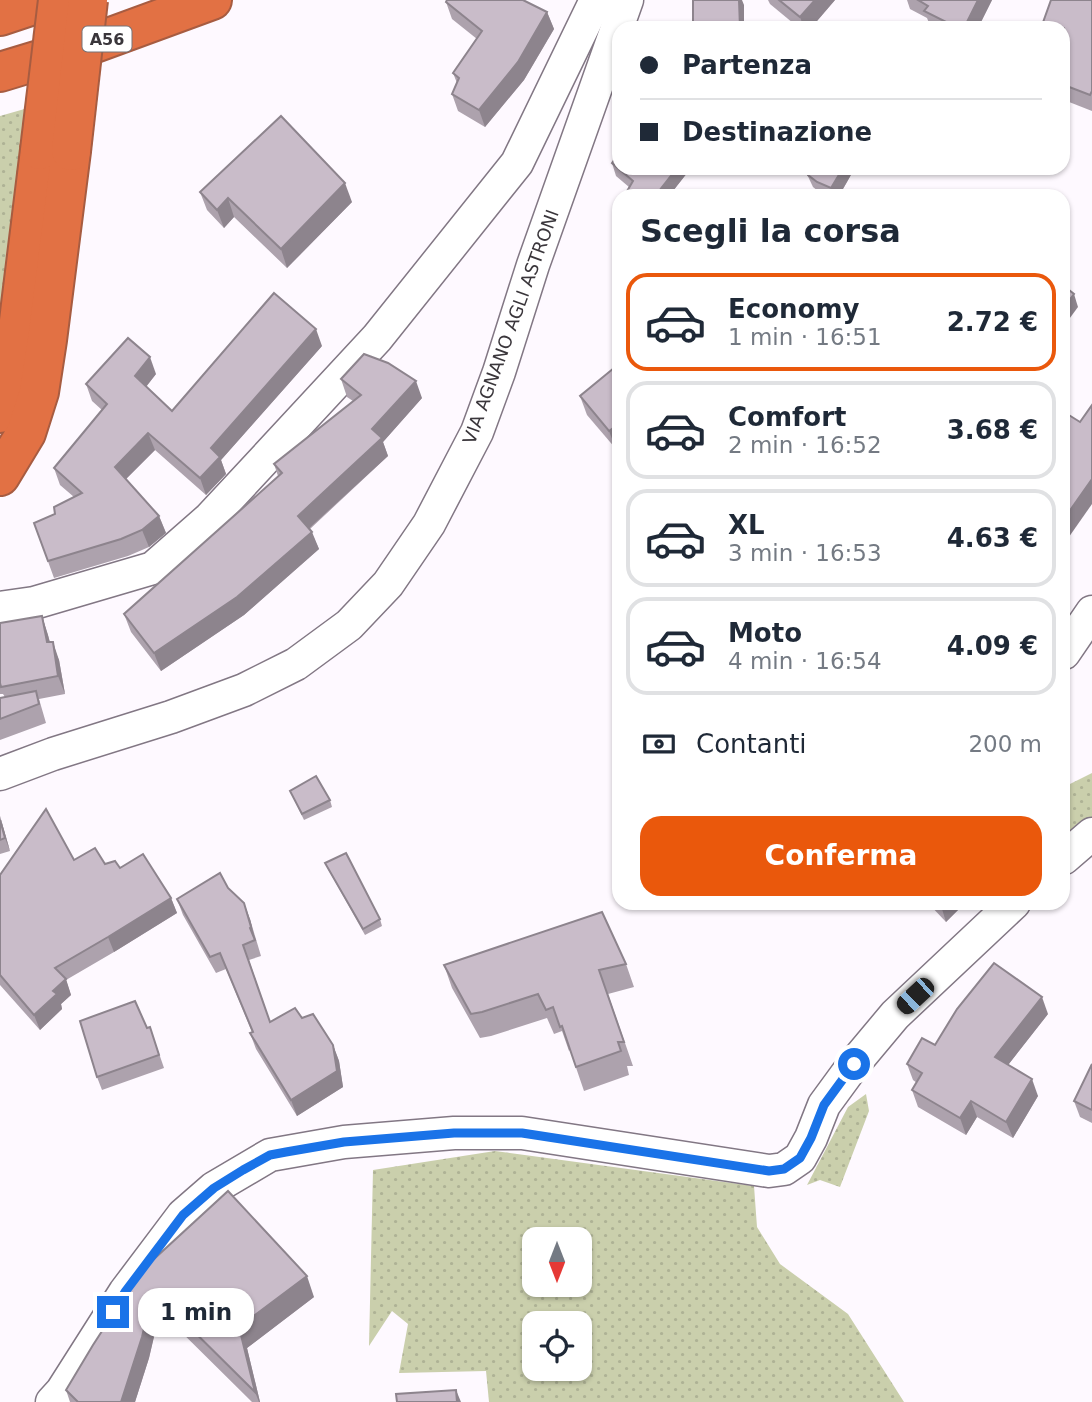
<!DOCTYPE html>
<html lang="it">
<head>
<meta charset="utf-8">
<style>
  :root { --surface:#fff; --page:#f6f6f7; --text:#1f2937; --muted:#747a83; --line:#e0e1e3; --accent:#ea580c }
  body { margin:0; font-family:"DejaVu Sans",sans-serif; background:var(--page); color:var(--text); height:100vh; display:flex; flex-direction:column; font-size:26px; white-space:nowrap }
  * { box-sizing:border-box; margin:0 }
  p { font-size:23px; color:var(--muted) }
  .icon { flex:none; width:38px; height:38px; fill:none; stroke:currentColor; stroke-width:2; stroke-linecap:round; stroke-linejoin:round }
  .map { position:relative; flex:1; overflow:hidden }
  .sheet { position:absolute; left:612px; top:189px; width:458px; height:721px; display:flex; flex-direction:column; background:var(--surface); border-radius:21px; box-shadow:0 2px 5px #0004 }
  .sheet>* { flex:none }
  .hud { position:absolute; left:612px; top:21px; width:458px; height:154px; border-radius:21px; box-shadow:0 2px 5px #0004; display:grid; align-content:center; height:154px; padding:0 28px; background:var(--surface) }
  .needle { width:46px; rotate:180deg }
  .fabs { position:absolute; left:522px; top:1227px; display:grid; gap:14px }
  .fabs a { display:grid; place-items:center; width:70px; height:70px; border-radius:14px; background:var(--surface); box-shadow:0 2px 5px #0004; font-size:35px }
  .end { position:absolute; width:32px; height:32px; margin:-16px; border:9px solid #1a73e8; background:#fff; box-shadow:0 0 0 4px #fff }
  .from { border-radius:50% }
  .bubble { position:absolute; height:49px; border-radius:21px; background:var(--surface); box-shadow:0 2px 5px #0004; font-size:23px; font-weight:800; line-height:49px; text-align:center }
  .car { position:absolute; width:21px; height:42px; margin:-21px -10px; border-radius:9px; box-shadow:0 0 5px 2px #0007; background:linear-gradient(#222 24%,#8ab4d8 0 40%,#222 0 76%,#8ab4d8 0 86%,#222 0) }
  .hud b { display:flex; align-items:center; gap:24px; height:66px; font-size:26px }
  .hud b+b { border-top:2px solid var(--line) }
  .hud i { width:18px; height:18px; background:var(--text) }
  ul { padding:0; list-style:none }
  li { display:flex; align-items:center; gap:21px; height:98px; margin:0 14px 10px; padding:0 14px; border:4px solid var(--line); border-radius:21px }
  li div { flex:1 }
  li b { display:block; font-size:26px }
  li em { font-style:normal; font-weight:800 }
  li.active { border-color:var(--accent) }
  li>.icon { width:63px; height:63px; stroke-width:1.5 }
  h2 { padding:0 28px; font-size:32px; line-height:84px }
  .pay { display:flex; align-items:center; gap:18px; height:77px; padding:0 28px; font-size:26px }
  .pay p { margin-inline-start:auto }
  .action { display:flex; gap:14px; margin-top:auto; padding:14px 28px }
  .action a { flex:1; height:80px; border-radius:21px; background:var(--accent); color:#fff; font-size:28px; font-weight:800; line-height:80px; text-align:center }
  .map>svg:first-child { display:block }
</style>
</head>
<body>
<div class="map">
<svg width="1092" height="1402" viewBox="0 0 1092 1402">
  <defs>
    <pattern id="grass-dots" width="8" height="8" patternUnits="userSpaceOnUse" patternTransform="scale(1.75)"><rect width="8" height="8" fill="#cacfac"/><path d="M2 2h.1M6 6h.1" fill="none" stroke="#aeb295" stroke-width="1.8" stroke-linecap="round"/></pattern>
  </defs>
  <rect width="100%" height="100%" fill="#fef9ff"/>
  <g fill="url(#grass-dots)" fill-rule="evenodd">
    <polygon points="28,108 0,356 0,116"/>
    <polygon points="1092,773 1092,817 1064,841 1064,787"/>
    <polygon points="866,1094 869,1111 840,1187 820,1180 807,1185 848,1107"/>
    <path d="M495,1151L754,1186L757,1227L780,1264L848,1314L904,1402H489L486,1371L399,1373L408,1324L392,1311L369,1346L373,1170ZM534,1239H579V1284H534ZM534,1323H579V1368H534Z"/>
  </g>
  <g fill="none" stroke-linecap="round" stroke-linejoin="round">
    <g stroke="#827784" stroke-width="35">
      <g id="minor">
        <polyline points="0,608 34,603 153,568 210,518 377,338 517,163 596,0"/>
        <polyline points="1064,653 1092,612"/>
        <polyline points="0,774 53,754 171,717 244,690 296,664 349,625 388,584 429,524 477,432 499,372 533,265 627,0"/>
        <polyline points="1064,858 1092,834"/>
        <polyline points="52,1402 62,1391 125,1292 183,1215 214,1188 270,1155 344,1142 454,1133 522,1133 769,1171 784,1169 800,1158 811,1138 824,1105 854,1064 895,1015 1014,903"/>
      </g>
    </g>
    <g stroke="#a75c41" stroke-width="42">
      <g id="highway">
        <polyline points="0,16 48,0"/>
        <polyline points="0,72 92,44 212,0"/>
        <polyline points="0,413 11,386 40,150"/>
        <polyline points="0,476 26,433 39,392 47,340 71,151"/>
      </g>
    </g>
    <use href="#minor" stroke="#fff" stroke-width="32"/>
    <use href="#highway" stroke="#e27144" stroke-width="38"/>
    <g stroke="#a75c41" stroke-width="42" stroke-linecap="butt">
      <g id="highway-bridge">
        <polyline points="40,150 58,0"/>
        <polyline points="71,151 88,0"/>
      </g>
    </g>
    <use href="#highway-bridge" stroke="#e27144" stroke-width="38"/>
  </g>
  <g fill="#ada2ad">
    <polygon points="768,0 835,0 811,28 799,28 770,4"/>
    <polygon points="907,0 992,0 978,28 931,28 927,18 910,9"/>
    <polygon points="1092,0 1092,111 1064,100 1064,28"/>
    <polygon points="446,2 547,12 554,29 524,80 485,127 458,111 452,94 457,83 453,73 477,39 452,19"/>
    <polygon points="612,163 620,168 691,168 669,196 627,196 626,193 629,187 616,176"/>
    <polygon points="804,168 850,168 852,173 839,196 824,196 813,187"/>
    <polygon points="200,192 352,202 287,268 234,217 224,228 207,210"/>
    <polygon points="322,346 221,460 226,474 206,495 155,450 126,479 159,516 166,533 149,547 128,556 54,578 34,523 55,514 74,497 60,485 54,468 102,410 92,401 86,384 156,374 146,387 172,411"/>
    <polygon points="620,363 616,449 587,415 580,396"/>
    <polygon points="341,379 422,398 383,442 388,456 310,529 319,549 244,615 161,671 131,632 124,614 278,476 274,464 353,401 347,397"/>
    <polygon points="42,616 50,642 59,660 65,694 39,699 46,723 0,740 0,698 5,697 3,694 0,694 0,623"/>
    <polygon points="290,791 330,800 332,807 304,820"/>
    <polygon points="0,816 10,851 0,854"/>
    <polygon points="325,863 380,919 382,926 365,935 328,869"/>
    <polygon points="105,864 120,868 171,898 177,913 114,952 66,980 71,995 61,1004 62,1009 40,1030 0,985 0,875"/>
    <polygon points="177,899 250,919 261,956 249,960 270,1022 302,1018 333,1045 339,1061 343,1087 297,1116 256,1049 250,1033 252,1032 226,969 216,973 183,915"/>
    <polygon points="928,903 965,903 946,922"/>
    <polygon points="626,964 634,987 608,994 633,1066 627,1066 629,1075 584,1091 570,1050 569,1051 562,1031 554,1034 547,1018 491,1036 480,1038 452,988 444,965"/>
    <polygon points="1048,1014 1008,1065 1038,1096 1013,1138 977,1117 966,1135 918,1107 912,1090 917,1083 913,1080 907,1064 935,1045"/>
    <polygon points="150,1027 164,1068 102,1090 97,1077 147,1028"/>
    <polygon points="1092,1064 1092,1123 1080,1117 1074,1101"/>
    <polygon points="141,1271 314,1297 247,1348 260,1402 252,1402 160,1311 149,1358 135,1402 70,1402 66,1390"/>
  </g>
  <g fill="#8d848d">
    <polygon points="739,0 742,0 744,5 744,28 740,28"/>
    <polygon points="815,0 835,0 811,28 804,28 800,17"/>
    <polygon points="978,0 992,0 978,28 964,28"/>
    <polygon points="547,12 554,29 524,80 485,127 479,110"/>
    <polygon points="677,168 691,168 669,196 655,196"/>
    <polygon points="843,168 850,168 852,173 839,196 834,196 831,188"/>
    <polygon points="345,183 352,202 287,268 281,249"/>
    <polygon points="228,198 234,217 224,228 217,210"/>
    <polygon points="1074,294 1078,307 1064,326 1064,307"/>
    <polygon points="316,329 322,346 221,460 226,474 206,495 200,478 211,448"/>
    <polygon points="150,357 156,374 141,393 135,376"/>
    <polygon points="416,381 422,398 383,442 388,456 304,533 298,516 372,429"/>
    <polygon points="620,423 620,447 616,449 609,431"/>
    <polygon points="148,433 155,450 121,484 115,467"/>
    <polygon points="1092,479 1092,504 1064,544 1064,519"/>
    <polygon points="159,516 166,533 149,547 142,530"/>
    <polygon points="312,532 319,549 244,615 161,671 154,653"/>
    <polygon points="42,616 48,635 54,660 47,642"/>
    <polygon points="53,642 59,660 65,694 58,676"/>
    <polygon points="0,816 10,851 5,838"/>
    <polygon points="171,898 177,913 114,952 108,937"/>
    <polygon points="244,903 250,919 256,943 250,928"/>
    <polygon points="948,903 965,903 946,922 942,909"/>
    <polygon points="66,979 71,995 61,1004 62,1009 40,1030 34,1015 53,991"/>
    <polygon points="1042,997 1048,1014 1001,1074 995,1057"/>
    <polygon points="333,1045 339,1061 343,1087 297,1116 291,1100"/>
    <polygon points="1032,1079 1038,1096 1013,1138 1006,1122"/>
    <polygon points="971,1101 977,1117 966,1135 960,1118"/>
    <polygon points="307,1276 314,1297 247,1348 260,1402 259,1402 255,1392 239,1327"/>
    <polygon points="153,1291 160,1311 149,1358 135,1402 121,1402"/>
    <polygon points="456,1390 461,1402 457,1402"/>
  </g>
  <g fill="#c9bcc9" stroke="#8d848d" stroke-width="2">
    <polygon points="447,0 523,0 547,12 518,62 479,110 452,94 459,78 453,73 482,31 446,2"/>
    <polygon points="693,0 739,0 740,28 693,28"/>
    <polygon points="779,0 815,0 800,17"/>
    <polygon points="918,0 978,0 964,28 958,28 924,11 928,6"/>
    <polygon points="1051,0 1092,0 1092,91 1090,95 1064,85 1064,28 1041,28"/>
    <polygon points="281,116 345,183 281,249 228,198 217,210 200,192"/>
    <polygon points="620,152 620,168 677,168 655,196 631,196 626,193 633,181 612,163"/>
    <polygon points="805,168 843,168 831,188 817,182 808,175"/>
    <polygon points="1064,286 1074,294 1064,307"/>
    <polygon points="274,293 316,329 211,448 220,457 200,478 148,433 115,467 159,516 142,530 121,539 48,561 34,523 55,514 54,507 82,493 54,468 107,404 86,384 128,338 150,357 135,376 172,411"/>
    <polygon points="364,354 388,363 416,381 372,429 382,438 298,516 312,532 237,597 154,653 124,614 282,473 274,464 361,395 341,379"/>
    <polygon points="620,363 620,423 609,431 580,396"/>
    <polygon points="1092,405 1092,479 1064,519 1064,412 1080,422"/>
    <polygon points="620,488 620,501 615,493"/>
    <polygon points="42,616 47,642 53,642 58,676 1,687 0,683 0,623"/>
    <polygon points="36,691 39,704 0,719 0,698"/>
    <polygon points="316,776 330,800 302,814 290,791"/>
    <polygon points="46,809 74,860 95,848 105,864 115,861 120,868 143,854 171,898 108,937 55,968 66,979 53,991 57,994 34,1015 0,975 0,875"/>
    <polygon points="0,820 5,838 0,840"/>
    <polygon points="346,853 380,919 363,929 325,863"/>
    <polygon points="220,873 228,888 244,903 251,927 250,928 255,940 243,945 270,1022 295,1008 302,1018 313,1014 333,1045 337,1071 291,1100 250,1033 253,1032 220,953 210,957 177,899"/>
    <polygon points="935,903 948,903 942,909"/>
    <polygon points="602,912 626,964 599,970 624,1042 618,1042 621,1051 576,1067 562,1026 560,1027 553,1007 546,1010 538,994 482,1012 471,1014 444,965"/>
    <polygon points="994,963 1042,997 995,1057 1032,1079 1006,1122 971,1101 960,1118 912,1090 922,1073 907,1064 922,1038 935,1045 957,1009"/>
    <polygon points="135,1001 147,1028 150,1027 159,1055 97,1077 80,1021"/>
    <polygon points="1092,1064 1092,1110 1074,1101"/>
    <polygon points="228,1191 307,1276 239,1327 255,1392 153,1291 142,1337 121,1402 78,1402 66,1390 93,1345 141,1271"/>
    <polygon points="456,1390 457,1402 397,1402 396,1394"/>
  </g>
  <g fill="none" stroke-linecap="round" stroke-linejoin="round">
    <polyline stroke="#1a73e8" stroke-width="9" points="113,1312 125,1292 183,1215 214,1188 243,1170 270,1155 286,1152 344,1142 454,1133 522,1133 769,1171 784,1169 800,1158 811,1138 824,1105 854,1064"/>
  </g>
  <g text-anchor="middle" stroke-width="5" stroke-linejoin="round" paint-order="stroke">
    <rect fill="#fff" stroke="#757276" stroke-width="2" x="82.5" y="26.5" width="49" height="25" rx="5"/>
    <g font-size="16" font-weight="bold" fill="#3a363b">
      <text x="107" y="45">A56</text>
    </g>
    <g font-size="18" fill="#3a363b" stroke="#fff">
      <text transform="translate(511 327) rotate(-70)" y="6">VIA AGNANO AGLI ASTRONI</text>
    </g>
  </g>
</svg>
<div class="fabs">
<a><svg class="needle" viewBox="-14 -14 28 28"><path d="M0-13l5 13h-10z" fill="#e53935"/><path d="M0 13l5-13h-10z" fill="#747a83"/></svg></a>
<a><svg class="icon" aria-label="locate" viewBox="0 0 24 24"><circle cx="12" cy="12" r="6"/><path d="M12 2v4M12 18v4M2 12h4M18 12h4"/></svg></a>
</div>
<i class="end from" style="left:854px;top:1064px"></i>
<i class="end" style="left:113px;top:1312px"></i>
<div class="bubble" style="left:138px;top:1288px;width:116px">1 min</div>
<i class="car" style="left:915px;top:996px;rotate:227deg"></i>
<div class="hud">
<b><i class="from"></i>Partenza</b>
<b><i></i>Destinazione</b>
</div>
<section class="sheet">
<h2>Scegli la corsa</h2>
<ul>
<li class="active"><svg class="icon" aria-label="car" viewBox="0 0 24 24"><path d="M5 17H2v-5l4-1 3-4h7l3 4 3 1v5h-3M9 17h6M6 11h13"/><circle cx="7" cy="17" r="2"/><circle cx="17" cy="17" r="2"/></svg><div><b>Economy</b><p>1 min · 16:51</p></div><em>2.72 €</em></li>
<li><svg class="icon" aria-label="car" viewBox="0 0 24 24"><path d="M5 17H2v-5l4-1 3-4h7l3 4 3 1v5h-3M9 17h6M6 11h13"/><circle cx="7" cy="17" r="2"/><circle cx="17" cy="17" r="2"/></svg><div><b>Comfort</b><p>2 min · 16:52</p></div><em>3.68 €</em></li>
<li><svg class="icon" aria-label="car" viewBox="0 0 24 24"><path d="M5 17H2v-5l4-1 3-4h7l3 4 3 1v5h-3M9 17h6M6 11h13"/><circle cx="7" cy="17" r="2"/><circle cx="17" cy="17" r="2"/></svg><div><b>XL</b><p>3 min · 16:53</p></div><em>4.63 €</em></li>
<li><svg class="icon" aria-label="car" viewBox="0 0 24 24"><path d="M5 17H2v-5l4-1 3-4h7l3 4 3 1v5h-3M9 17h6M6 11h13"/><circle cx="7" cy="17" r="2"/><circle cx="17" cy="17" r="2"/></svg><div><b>Moto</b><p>4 min · 16:54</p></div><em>4.09 €</em></li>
</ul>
<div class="pay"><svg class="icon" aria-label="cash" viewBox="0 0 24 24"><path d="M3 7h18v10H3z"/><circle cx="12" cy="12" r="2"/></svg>Contanti<p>200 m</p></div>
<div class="action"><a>Conferma</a></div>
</section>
</div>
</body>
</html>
